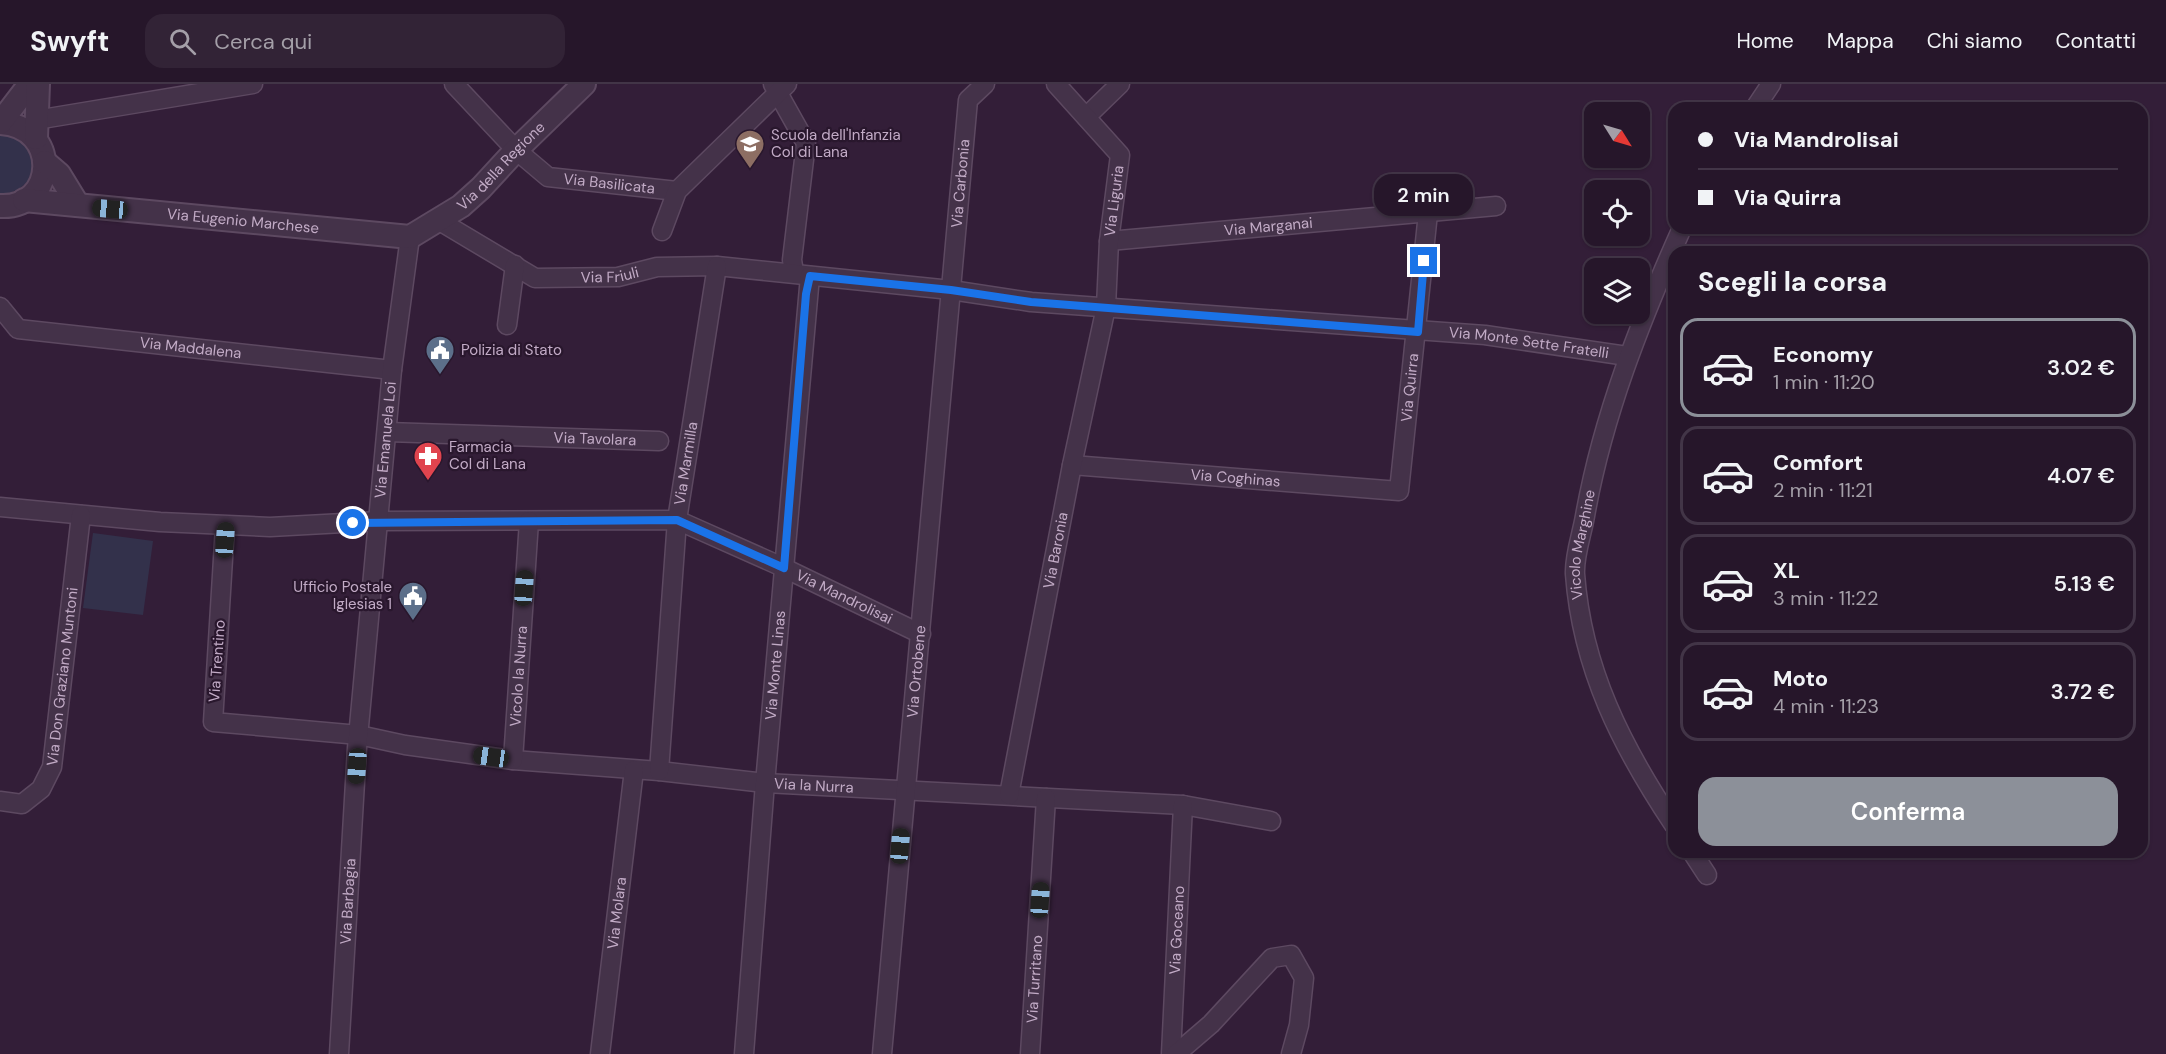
<!DOCTYPE html>
<html lang="it">
<head>
<meta charset="utf-8">
<style>
  :root { --surface:#26162a; --page:#322336; --text:#f1f3f6; --muted:#a49fa8; --line:#423547; --accent:#8c9099 }
  body { margin:0; font-family:"DM Sans",sans-serif; background:var(--page); color:var(--text); height:100vh; display:flex; flex-direction:column; font-size:22px; white-space:nowrap }
  * { box-sizing:border-box; margin:0 }
  p { font-size:20px; color:var(--muted) }
  .icon { flex:none; width:33px; height:33px; fill:none; stroke:currentColor; stroke-width:2; stroke-linecap:round; stroke-linejoin:round }
  .map { position:relative; flex:1; overflow:hidden }
  .sheet { position:absolute; left:1668px; top:162px; width:480px; height:612px; display:flex; flex-direction:column; background:var(--surface); border-radius:18px; box-shadow:0 2px 4px #0004,0 0 0 2px var(--line) }
  .sheet>* { flex:none }
  .guide { position:absolute; left:1668px; top:18px; width:480px; height:132px; border-radius:18px; box-shadow:0 2px 4px #0004,0 0 0 2px var(--line); display:grid; align-content:center; height:132px; padding:0 30px; background:var(--surface) }
  .needle { width:39px; rotate:127deg }
  .tools { position:absolute; left:1584px; top:18px; display:grid; gap:12px }
  .tools a { display:grid; place-items:center; width:66px; height:66px; border-radius:12px; background:var(--surface); box-shadow:0 2px 4px #0004,0 0 0 2px var(--line); font-size:30px }
  .end { position:absolute; width:27px; height:27px; margin:-14px; border:8px solid #1a73e8; background:#fff; box-shadow:0 0 0 3px #fff }
  .from { border-radius:50% }
  .bubble { position:absolute; height:42px; border-radius:18px; background:var(--surface); box-shadow:0 2px 4px #0004,0 0 0 2px var(--line); font-size:20px; font-weight:600; line-height:42px; text-align:center }
  .car { position:absolute; width:18px; height:36px; margin:-18px -9px; border-radius:8px; box-shadow:0 0 4px 2px #0007; background:linear-gradient(#222 24%,#8ab4d8 0 40%,#222 0 76%,#8ab4d8 0 86%,#222 0) }
  .guide b { display:flex; align-items:center; gap:21px; height:57px; font-size:22px }
  .guide b+b { border-top:2px solid var(--line) }
  .guide i { width:15px; height:15px; background:var(--text) }
  ul { padding:0; list-style:none }
  li { display:flex; align-items:center; gap:18px; height:99px; margin:0 12px 9px; padding:0 18px; border:3px solid var(--line); border-radius:18px }
  li div { flex:1 }
  li b { display:block; font-size:22px }
  li em { font-style:normal; font-weight:600 }
  li.active { border-color:var(--accent) }
  li>.icon { width:54px; height:54px; stroke-width:1.5 }
  h2 { padding:0 30px; font-size:27px; line-height:72px }
  .button { display:flex; gap:12px; margin-top:auto; padding:12px 30px }
  .button a { flex:1; height:69px; border-radius:18px; background:var(--accent); color:#fff; font-size:24px; font-weight:600; line-height:69px; text-align:center }
  header { display:flex; align-items:center; gap:36px; box-sizing:border-box; height:84px; padding:0 30px; background:var(--surface); border-bottom:2px solid var(--line) }
  header strong { font-size:28px }
  nav { display:flex; gap:33px; margin-inline-start:auto; font-size:21px }
  .search { width:420px; height:54px; background:var(--page); display:flex; align-items:center; gap:15px; box-sizing:border-box; padding:0 21px; border-radius:18px; color:var(--muted); font-size:22px }
  .map>svg:first-child { display:block }
</style>
</head>
<body>
<header>
<strong>Swyft</strong>
<div class="search"><svg class="icon" aria-label="search" viewBox="0 0 24 24"><circle cx="10" cy="10" r="6"/><path d="M15 15l6 6"/></svg>Cerca qui</div>
<nav><a>Home</a><a>Mappa</a><a>Chi siamo</a><a>Contatti</a></nav>
</header>
<div class="map">
<svg width="2166" height="970" viewBox="0 0 2166 970">
  <rect width="100%" height="100%" fill="#331e38"/>
  <g fill="#33314b">
    <path d="M0,51C43,53 46,105 0,111Z"/>
    <polygon points="93,449 153,457 143,531 83,524"/>
  </g>
  <g fill="none" stroke-linecap="round" stroke-linejoin="round">
    <g stroke="#5d4961" stroke-width="21">
      <g id="minor">
        <path id="s1" d="M454,0L516,66L548,93L677,107"/>
        <polyline points="773,0 806,59 792,176 794,188"/>
        <polyline points="1755,24 1771,0"/>
        <polyline points="1086,33 1120,0"/>
        <polyline points="36,36 253,0"/>
        <path id="s2" d="M438,136L535,194L618,193L657,183L717,182L951,206L1031,218L1485,251L1627,272"/>
        <polyline points="662,147 677,107 787,0"/>
        <path id="s3" d="M1109,157L1496,122"/>
        <path id="s4" d="M0,223L18,245L392,286"/>
        <polyline points="507,241 515,181"/>
        <path id="s5" d="M387,348L659,357"/>
        <path id="s6" d="M1072,381L1399,407L1428,129"/>
        <path id="s7" d="M0,423L160,438L270,443L380,437L677,436L778,481L921,550"/>
        <path id="s8" d="M225,442L213,638L359,651L405,661L513,676L659,687L765,699L1183,721L1271,737"/>
        <path id="s9" d="M513,676L529,437"/>
        <path id="s10" d="M659,687L677,436L717,182"/>
        <path id="s11" d="M1009,711L1072,381L1106,223L1109,157L1120,71L1056,0"/>
        <path id="s12" d="M0,717L22,720L41,705L52,683L81,431"/>
        <path id="s13" d="M1674,741C1622,663 1582,585 1575,490C1574,472 1582,450 1585,432C1603,331 1640,238 1682,144"/>
        <polyline points="1692,768 1707,791"/>
        <path id="s14" d="M339,970L357,664L392,286L410,153"/>
        <path id="s15" d="M600,970L634,686"/>
        <path id="s16" d="M744,970L765,699L810,192"/>
        <path id="s17" d="M882,970L968,16L985,0"/>
        <path id="s18" d="M1030,970L1046,714"/>
        <path id="s19" d="M1171,970L1183,721"/>
        <polyline points="1176,970 1211,940 1272,874 1291,871 1304,894 1299,941 1291,970"/>
      </g>
    </g>
    <g stroke="#5d4961" stroke-width="26">
      <g id="tertiary">
        <path d="M0,39C61,42 57,125 0,122"/>
        <polyline points="0,39 30,0"/>
        <polyline points="36,54 38,0"/>
        <polyline points="45,78 59,90 78,121"/>
        <path id="s20" d="M24,116L410,153L461,122L481,104L516,66L584,0"/>
      </g>
    </g>
    <use href="#minor" stroke="#443249" stroke-width="18"/>
    <use href="#tertiary" stroke="#443249" stroke-width="22"/>
  </g>
  <g fill="none" stroke-linecap="round" stroke-linejoin="round">
    <polyline stroke="#1a73e8" stroke-width="8" points="353,439 677,436 784,484 806,210 810,192 951,206 1031,218 1418,248 1424,177"/>
  </g>
  <defs>
    <g id="school-pin" transform="scale(1.5)"><path d="M0 17L-7.5 6A9.5 9.5 0 1 1 7.5 6Z" fill="#8d6e63" stroke="#29172d"/><path d="M0-5L7-2L0 1L-7-2ZM-4 1L0 2.5L4 1V4Q0 6-4 4Z" fill="#fff"/></g>
    <g id="civic-pin" transform="scale(1.5)"><path d="M0 17L-7.5 6A9.5 9.5 0 1 1 7.5 6Z" fill="#5c6f8a" stroke="#29172d"/><path d="M-.6-6.5H3V-4.5H.6V-3L4-1V1h2V6H-6V1h2V-1L-.6-3ZM-1.2 2.5V6h2.4V2.5Z" fill="#fff"/></g>
    <g id="pharmacy-pin" transform="scale(1.5)"><path d="M0 17L-7.5 6A9.5 9.5 0 1 1 7.5 6Z" fill="#e0444e" stroke="#29172d"/><path d="M-2-6h4v4h4v4h-4v4h-4v-4h-4v-4h4Z" fill="#fff"/></g>
  </defs>
  <g fill-rule="evenodd">
    <use href="#school-pin" x="750" y="60"/>
    <use href="#civic-pin" x="440" y="266"/>
    <use href="#pharmacy-pin" x="428" y="372"/>
    <use href="#civic-pin" x="413" y="512"/>
  </g>
  <g text-anchor="middle" stroke-width="4.5" stroke-linejoin="round" paint-order="stroke">
    <g font-size="15" fill="#c2abc6" stroke="#29172d" text-anchor="start">
      <text x="771" y="56">Scuola dell'Infanzia<tspan x="771" dy="17">Col di Lana</tspan></text>
      <text x="461" y="271">Polizia di Stato</text>
      <text x="449" y="368">Farmacia<tspan x="449" dy="17">Col di Lana</tspan></text>
      <text x="392" y="508" text-anchor="end">Ufficio Postale<tspan x="392" dy="17">Iglesias 1</tspan></text>
    </g>
    <g font-size="15" fill="#c2abc6" stroke="#29172d">
      <text dy="5" stroke="none"><textPath href="#s20" startOffset="504">Via della Regione</textPath></text>
      <text dy="5" stroke="none"><textPath href="#s17" startOffset="874">Via Carbonia</textPath></text>
      <text dy="5" stroke="none"><textPath href="#s1" startOffset="194">Via Basilicata</textPath></text>
      <text dy="5" stroke="none"><textPath href="#s11" startOffset="604">Via Liguria</textPath></text>
      <text dy="5" stroke="none"><textPath href="#s20" startOffset="220">Via Eugenio Marchese</textPath></text>
      <text dy="5" stroke="none"><textPath href="#s3" startOffset="160">Via Marganai</textPath></text>
      <text dy="5" stroke="none"><textPath href="#s2" startOffset="188">Via Friuli</textPath></text>
      <text dy="5" stroke="none"><textPath href="#s2" startOffset="1112">Via Monte Sette Fratelli</textPath></text>
      <text dy="5" stroke="none"><textPath href="#s4" startOffset="202">Via Maddalena</textPath></text>
      <text dy="5" stroke="none"><textPath href="#s6" startOffset="432">Via Quirra</textPath></text>
      <text dy="5" stroke="none"><textPath href="#s14" startOffset="616">Via Emanuela Loi</textPath></text>
      <text dy="5" stroke="none"><textPath href="#s5" startOffset="208">Via Tavolara</textPath></text>
      <text dy="5" stroke="none"><textPath href="#s10" startOffset="309">Via Marmilla</textPath></text>
      <text dy="5" stroke="none"><textPath href="#s6" startOffset="164">Via Coghinas</textPath></text>
      <text dy="5" stroke="none"><textPath href="#s13" startOffset="303">Vicolo Marghine</textPath></text>
      <text dy="5" stroke="none"><textPath href="#s11" startOffset="249">Via Baronia</textPath></text>
      <text dy="5" stroke="none"><textPath href="#s7" startOffset="862">Via Mandrolisai</textPath></text>
      <text transform="translate(217 577) rotate(-86)" y="5">Via Trentino</text>
      <text dy="5" stroke="none"><textPath href="#s16" startOffset="390">Via Monte Linas</textPath></text>
      <text dy="5" stroke="none"><textPath href="#s17" startOffset="384">Via Ortobene</textPath></text>
      <text dy="5" stroke="none"><textPath href="#s12" startOffset="162">Via Don Graziano Muntoni</textPath></text>
      <text dy="5" stroke="none"><textPath href="#s9" startOffset="84">Vicolo la Nurra</textPath></text>
      <text dy="5" stroke="none"><textPath href="#s8" startOffset="801">Via la Nurra</textPath></text>
      <text dy="5" stroke="none"><textPath href="#s14" startOffset="153">Via Barbagia</textPath></text>
      <text dy="5" stroke="none"><textPath href="#s15" startOffset="142">Via Molara</textPath></text>
      <text dy="5" stroke="none"><textPath href="#s19" startOffset="124">Via Goceano</textPath></text>
      <text dy="5" stroke="none"><textPath href="#s18" startOffset="75">Via Turritano</textPath></text>
    </g>
  </g>
</svg>
<div class="tools">
<a><svg class="needle" viewBox="-14 -14 28 28"><path d="M0-13l5 13h-10z" fill="#e53935"/><path d="M0 13l5-13h-10z" fill="#a49fa8"/></svg></a>
<a><svg class="icon" aria-label="locate" viewBox="0 0 24 24"><circle cx="12" cy="12" r="6"/><path d="M12 2v4M12 18v4M2 12h4M18 12h4"/></svg></a>
<a><svg class="icon" aria-label="layers" viewBox="0 0 24 24"><path d="M12 4l9 5-9 5-9-5zM3 14l9 5 9-5"/></svg></a>
</div>
<i class="end from" style="left:353px;top:439px"></i>
<i class="end" style="left:1424px;top:177px"></i>
<div class="bubble" style="left:1374px;top:90px;width:99px">2 min</div>
<i class="car" style="left:110px;top:125px;rotate:275deg"></i>
<i class="car" style="left:225px;top:456px;rotate:4deg"></i>
<i class="car" style="left:524px;top:504px;rotate:4deg"></i>
<i class="car" style="left:491px;top:673px;rotate:278deg"></i>
<i class="car" style="left:357px;top:682px;rotate:184deg"></i>
<i class="car" style="left:900px;top:762px;rotate:5deg"></i>
<i class="car" style="left:1040px;top:816px;rotate:4deg"></i>
<div class="guide">
<b><i class="from"></i>Via Mandrolisai</b>
<b><i></i>Via Quirra</b>
</div>
<section class="sheet">
<h2>Scegli la corsa</h2>
<ul>
<li class="active"><svg class="icon" aria-label="car" viewBox="0 0 24 24"><path d="M5 17H2v-5l4-1 3-4h7l3 4 3 1v5h-3M9 17h6M6 11h13"/><circle cx="7" cy="17" r="2"/><circle cx="17" cy="17" r="2"/></svg><div><b>Economy</b><p>1 min · 11:20</p></div><em>3.02 €</em></li>
<li><svg class="icon" aria-label="car" viewBox="0 0 24 24"><path d="M5 17H2v-5l4-1 3-4h7l3 4 3 1v5h-3M9 17h6M6 11h13"/><circle cx="7" cy="17" r="2"/><circle cx="17" cy="17" r="2"/></svg><div><b>Comfort</b><p>2 min · 11:21</p></div><em>4.07 €</em></li>
<li><svg class="icon" aria-label="car" viewBox="0 0 24 24"><path d="M5 17H2v-5l4-1 3-4h7l3 4 3 1v5h-3M9 17h6M6 11h13"/><circle cx="7" cy="17" r="2"/><circle cx="17" cy="17" r="2"/></svg><div><b>XL</b><p>3 min · 11:22</p></div><em>5.13 €</em></li>
<li><svg class="icon" aria-label="car" viewBox="0 0 24 24"><path d="M5 17H2v-5l4-1 3-4h7l3 4 3 1v5h-3M9 17h6M6 11h13"/><circle cx="7" cy="17" r="2"/><circle cx="17" cy="17" r="2"/></svg><div><b>Moto</b><p>4 min · 11:23</p></div><em>3.72 €</em></li>
</ul>
<div class="button"><a>Conferma</a></div>
</section>
</div>
</body>
</html>
